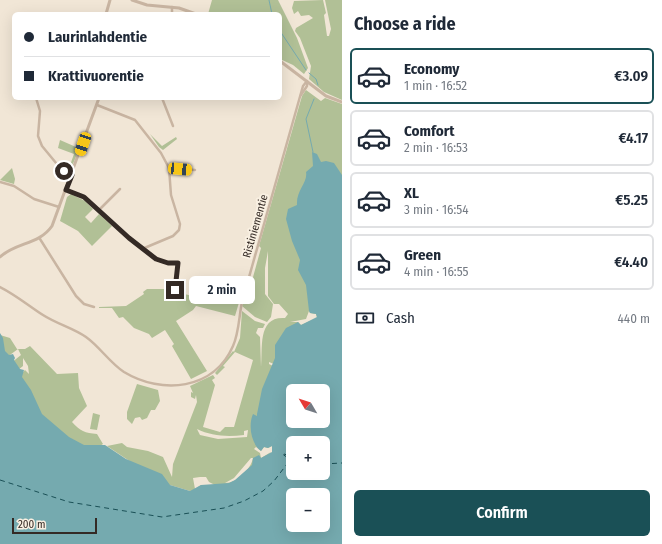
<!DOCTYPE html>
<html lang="en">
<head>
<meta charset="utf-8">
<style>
  :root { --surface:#fff; --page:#f2f2f3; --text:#1f2937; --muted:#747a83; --line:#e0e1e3; --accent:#1a5056 }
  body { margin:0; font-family:"Fira Sans Condensed",sans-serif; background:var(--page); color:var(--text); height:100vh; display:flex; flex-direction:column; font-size:15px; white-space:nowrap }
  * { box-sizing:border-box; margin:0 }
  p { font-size:13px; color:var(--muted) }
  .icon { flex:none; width:22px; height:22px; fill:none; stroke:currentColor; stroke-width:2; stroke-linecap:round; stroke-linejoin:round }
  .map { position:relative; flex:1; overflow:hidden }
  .drawer { display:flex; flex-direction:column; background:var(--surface); width:320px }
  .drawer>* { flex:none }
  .banner { position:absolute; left:12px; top:12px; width:270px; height:88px; border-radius:6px; box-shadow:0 4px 16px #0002; display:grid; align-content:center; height:88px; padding:0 12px; background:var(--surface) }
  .needle { width:26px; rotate:309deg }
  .controls { position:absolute; left:286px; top:384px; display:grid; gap:8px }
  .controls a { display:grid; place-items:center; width:44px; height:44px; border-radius:6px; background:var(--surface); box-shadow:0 4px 16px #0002; font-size:20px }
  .scale { position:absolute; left:12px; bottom:10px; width:85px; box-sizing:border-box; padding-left:4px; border:2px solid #342a25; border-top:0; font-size:11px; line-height:14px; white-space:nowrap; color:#342a25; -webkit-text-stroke:3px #f9f0e2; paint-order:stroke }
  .end { position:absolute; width:18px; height:18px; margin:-9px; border:5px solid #342a25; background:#fff; box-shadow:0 0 0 2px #fff }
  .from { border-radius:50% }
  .bubble { position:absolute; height:28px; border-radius:6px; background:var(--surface); box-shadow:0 4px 16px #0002; font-size:13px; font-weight:600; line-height:28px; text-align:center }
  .car { position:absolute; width:12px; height:24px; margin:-12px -6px; border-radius:5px; box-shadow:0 0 3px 1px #0007; background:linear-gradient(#f5c518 24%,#345 0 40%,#f5c518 0 76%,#345 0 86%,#f5c518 0) }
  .banner b { display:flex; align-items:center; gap:14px; height:38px; font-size:15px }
  .banner b+b { border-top:1px solid var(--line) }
  .banner i { width:10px; height:10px; background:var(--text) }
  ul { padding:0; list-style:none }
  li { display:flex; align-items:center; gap:12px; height:56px; margin:0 8px 6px; padding:0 4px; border:2px solid var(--line); border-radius:6px }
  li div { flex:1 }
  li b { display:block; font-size:15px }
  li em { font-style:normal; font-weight:600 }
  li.current { border-color:var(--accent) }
  li>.icon { width:36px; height:36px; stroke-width:1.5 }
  h2 { padding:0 12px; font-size:18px; line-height:48px }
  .pay { display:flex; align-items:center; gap:10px; height:44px; padding:0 12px; font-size:15px }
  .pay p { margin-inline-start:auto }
  .action { display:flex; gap:8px; margin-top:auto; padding:8px 12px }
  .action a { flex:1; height:46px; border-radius:6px; background:var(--accent); color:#fff; font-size:16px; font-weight:600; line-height:46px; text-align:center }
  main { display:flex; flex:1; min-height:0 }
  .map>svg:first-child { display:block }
</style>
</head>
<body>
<main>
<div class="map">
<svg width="342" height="544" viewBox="0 0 342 544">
  <rect width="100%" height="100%" fill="#f1e6d6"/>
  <g fill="#b1c096" fill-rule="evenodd">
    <polygon points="212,0 278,0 297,38 308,68 304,74 293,65 280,59 280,14 208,14"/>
    <polygon points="323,0 326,13 324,15 327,36 329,36 331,29 325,0 342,0 342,100 324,92 309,79 311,66 300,38 295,31 296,28 313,18 309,15 301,16 298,11 294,14 292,8 294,1"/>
    <path d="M306,90L321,101L325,98L342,104V335L279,366L269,362V364L277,368L272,450V446L268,448L264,447L261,451L256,447L254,449L260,453L261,458L271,452L246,485L190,491L170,485V488L107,446L122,443L127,447L148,451L163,457L172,477L173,464L197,402L196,395L195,399L191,397V392L193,393L190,386L213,375L215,378L212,380L215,385L203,427L220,432L225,427H234L253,360L235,352L223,366L225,367L217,375L215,373L233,351L234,352L240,338L242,311L255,321L265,324L263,328H258L256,333L260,337L261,367C263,348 257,316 285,318L288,314L279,304H274L268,296V251L265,268V294L273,304L271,317L267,322L255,317L242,306L248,295V290H255L250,288L261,248L259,246L302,96ZM309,311L310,313L316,314L317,318L301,325L298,322H290L306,319ZM197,429C211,436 227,437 244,435V431L248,430L247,437L218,439L200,435ZM251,458H253C251,469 237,483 225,483L234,478ZM200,477H206L209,482L215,485H201L195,489L193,478Z"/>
    <polygon points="150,134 162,146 176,137 177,139 163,150 159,147"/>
    <polygon points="60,140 76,147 78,144 81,145 69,173 60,166 69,168 74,154 58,148"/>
    <polygon points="12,168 15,179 14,184 0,180"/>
    <polygon points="71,194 85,201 93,209 85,217 91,223 99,214 112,226 92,246 78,231 60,221 67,197"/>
    <polygon points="147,289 164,289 213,301 213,293 240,299 235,316 196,306 193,310 176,321 207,371 191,379 172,346 174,344 165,330 152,338 149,334 134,328 123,317 119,318 112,308 99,308 99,307 126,306 144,294 143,292"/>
    <path d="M0,335L10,338L17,349H25L30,346L57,374L78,373L79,388L87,406L72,422C80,431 85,433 97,434L103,444L91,452L51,432L19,376L25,370L29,374L28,366L23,358V366L18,370L11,363L21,355L18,349L3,360Z"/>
    <polygon points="137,384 158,390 160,401 155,410 151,410 147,418 142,420 140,417 135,418 132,424 127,419 127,412"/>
    <polygon points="93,413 100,415 97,430 90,429"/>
  </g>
  <path fill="#75aaaf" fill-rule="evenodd" d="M312,152L317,154L321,162L326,161L334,163L342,175V544H0V333L3,338L5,351L9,355L13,354L15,358L14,360L20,369L24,370L22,377L31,390L42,414L69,437L84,445H105L126,459L162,474L170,485L190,491L201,485L229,483L235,480L252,465L253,458L259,455L261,458L272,452V446L268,448L264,447L261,451C251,444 248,425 253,414L257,416V414L262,389L275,358V345L286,328L298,322L301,325L317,317L316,314L310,313L309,311L306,285L298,270L300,260L292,241L286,219L288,209L297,205C296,190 308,183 306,172L313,166ZM293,391H323V421H293ZM293,443H323V473H293ZM293,495H323V525H293Z"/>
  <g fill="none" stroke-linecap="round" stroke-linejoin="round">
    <g stroke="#75aaaf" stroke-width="1">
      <polyline points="269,0 272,14"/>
      <polyline points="280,31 306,70"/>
      <polyline points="309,73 316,79 318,85"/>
      <polyline points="313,152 306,119 314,99"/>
    </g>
    <g stroke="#1a5056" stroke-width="1" stroke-dasharray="5 4" stroke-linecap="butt">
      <polyline points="284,454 293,457"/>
      <polyline points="323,464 342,463"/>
      <polyline points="0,480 69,502 162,517 224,508 244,501 263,491 274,481 287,464 288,458 281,453"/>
    </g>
    <g stroke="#c9b5a2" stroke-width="2.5">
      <polyline points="172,14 172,7"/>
      <polyline points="301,95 307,86 307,82"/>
      <polyline points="36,98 40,111 38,136 42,146 61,169 71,175"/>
      <polyline points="162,98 173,126"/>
      <polyline points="97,105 135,120 161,153 169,168 171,195 180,224 179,230 173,236 142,249"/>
      <polyline points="169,168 195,170"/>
      <polyline points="0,182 14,186 34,199 59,207"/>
      <polyline points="66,190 84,197 129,238 156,259 162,262 178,263 175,290"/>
      <polyline points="99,210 120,189"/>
      <polyline points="40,239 76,296 84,304 94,307"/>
      <path d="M0,287C16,295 29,306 43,315C57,324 73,328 86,337C100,347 110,363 124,372C162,395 214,390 233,346C239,333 239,316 242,302L303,86L307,81"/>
    </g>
    <g stroke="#c9b5a2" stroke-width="3">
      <polyline points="132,0 147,5 179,8 196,14"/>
      <polyline points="106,14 110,0"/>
      <polyline points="280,61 326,96 342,102"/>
      <path d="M0,257C16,242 39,245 52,226L99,98"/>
    </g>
  </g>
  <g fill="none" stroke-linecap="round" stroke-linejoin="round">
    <polyline stroke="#342a25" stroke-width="5" points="64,171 72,175 66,190 84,197 129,238 156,259 168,263 178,263 175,290"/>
  </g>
  <g text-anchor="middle" stroke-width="4" stroke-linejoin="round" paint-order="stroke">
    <g font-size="11" fill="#342a25" stroke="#f9f0e2">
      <text transform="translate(255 226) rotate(-74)" y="4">Ristiniementie</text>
    </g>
  </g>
</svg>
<div class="controls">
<a><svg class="needle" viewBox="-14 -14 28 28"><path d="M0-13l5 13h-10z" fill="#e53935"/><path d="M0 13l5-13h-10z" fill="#747a83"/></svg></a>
<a>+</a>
<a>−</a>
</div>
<div class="scale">200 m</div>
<i class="end from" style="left:64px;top:171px"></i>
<i class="end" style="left:175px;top:290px"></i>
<div class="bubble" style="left:189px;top:276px;width:66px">2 min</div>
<i class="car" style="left:83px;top:144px;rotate:199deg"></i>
<i class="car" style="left:180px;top:169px;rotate:95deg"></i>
<div class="banner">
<b><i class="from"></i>Laurinlahdentie</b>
<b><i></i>Krattivuorentie</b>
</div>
</div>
<section class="drawer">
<h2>Choose a ride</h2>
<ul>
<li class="current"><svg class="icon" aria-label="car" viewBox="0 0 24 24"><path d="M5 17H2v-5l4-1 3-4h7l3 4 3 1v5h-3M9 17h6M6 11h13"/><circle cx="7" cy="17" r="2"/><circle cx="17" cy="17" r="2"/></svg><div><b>Economy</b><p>1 min · 16:52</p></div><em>€3.09</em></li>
<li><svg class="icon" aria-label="car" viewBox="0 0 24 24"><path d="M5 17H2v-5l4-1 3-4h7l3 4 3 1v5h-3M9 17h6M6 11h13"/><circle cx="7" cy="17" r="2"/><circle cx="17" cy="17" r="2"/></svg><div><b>Comfort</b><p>2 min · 16:53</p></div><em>€4.17</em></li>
<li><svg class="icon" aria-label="car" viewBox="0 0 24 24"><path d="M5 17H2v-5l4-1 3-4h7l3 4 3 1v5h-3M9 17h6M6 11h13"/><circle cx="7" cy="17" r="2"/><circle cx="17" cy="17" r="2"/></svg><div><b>XL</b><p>3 min · 16:54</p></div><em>€5.25</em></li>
<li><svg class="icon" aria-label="car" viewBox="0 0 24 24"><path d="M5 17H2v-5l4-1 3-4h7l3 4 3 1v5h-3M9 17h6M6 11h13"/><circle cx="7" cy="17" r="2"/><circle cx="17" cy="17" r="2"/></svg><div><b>Green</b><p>4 min · 16:55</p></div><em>€4.40</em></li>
</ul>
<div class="pay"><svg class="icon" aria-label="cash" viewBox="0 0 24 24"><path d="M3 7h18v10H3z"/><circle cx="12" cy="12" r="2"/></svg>Cash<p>440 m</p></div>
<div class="action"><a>Confirm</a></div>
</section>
</main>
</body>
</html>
